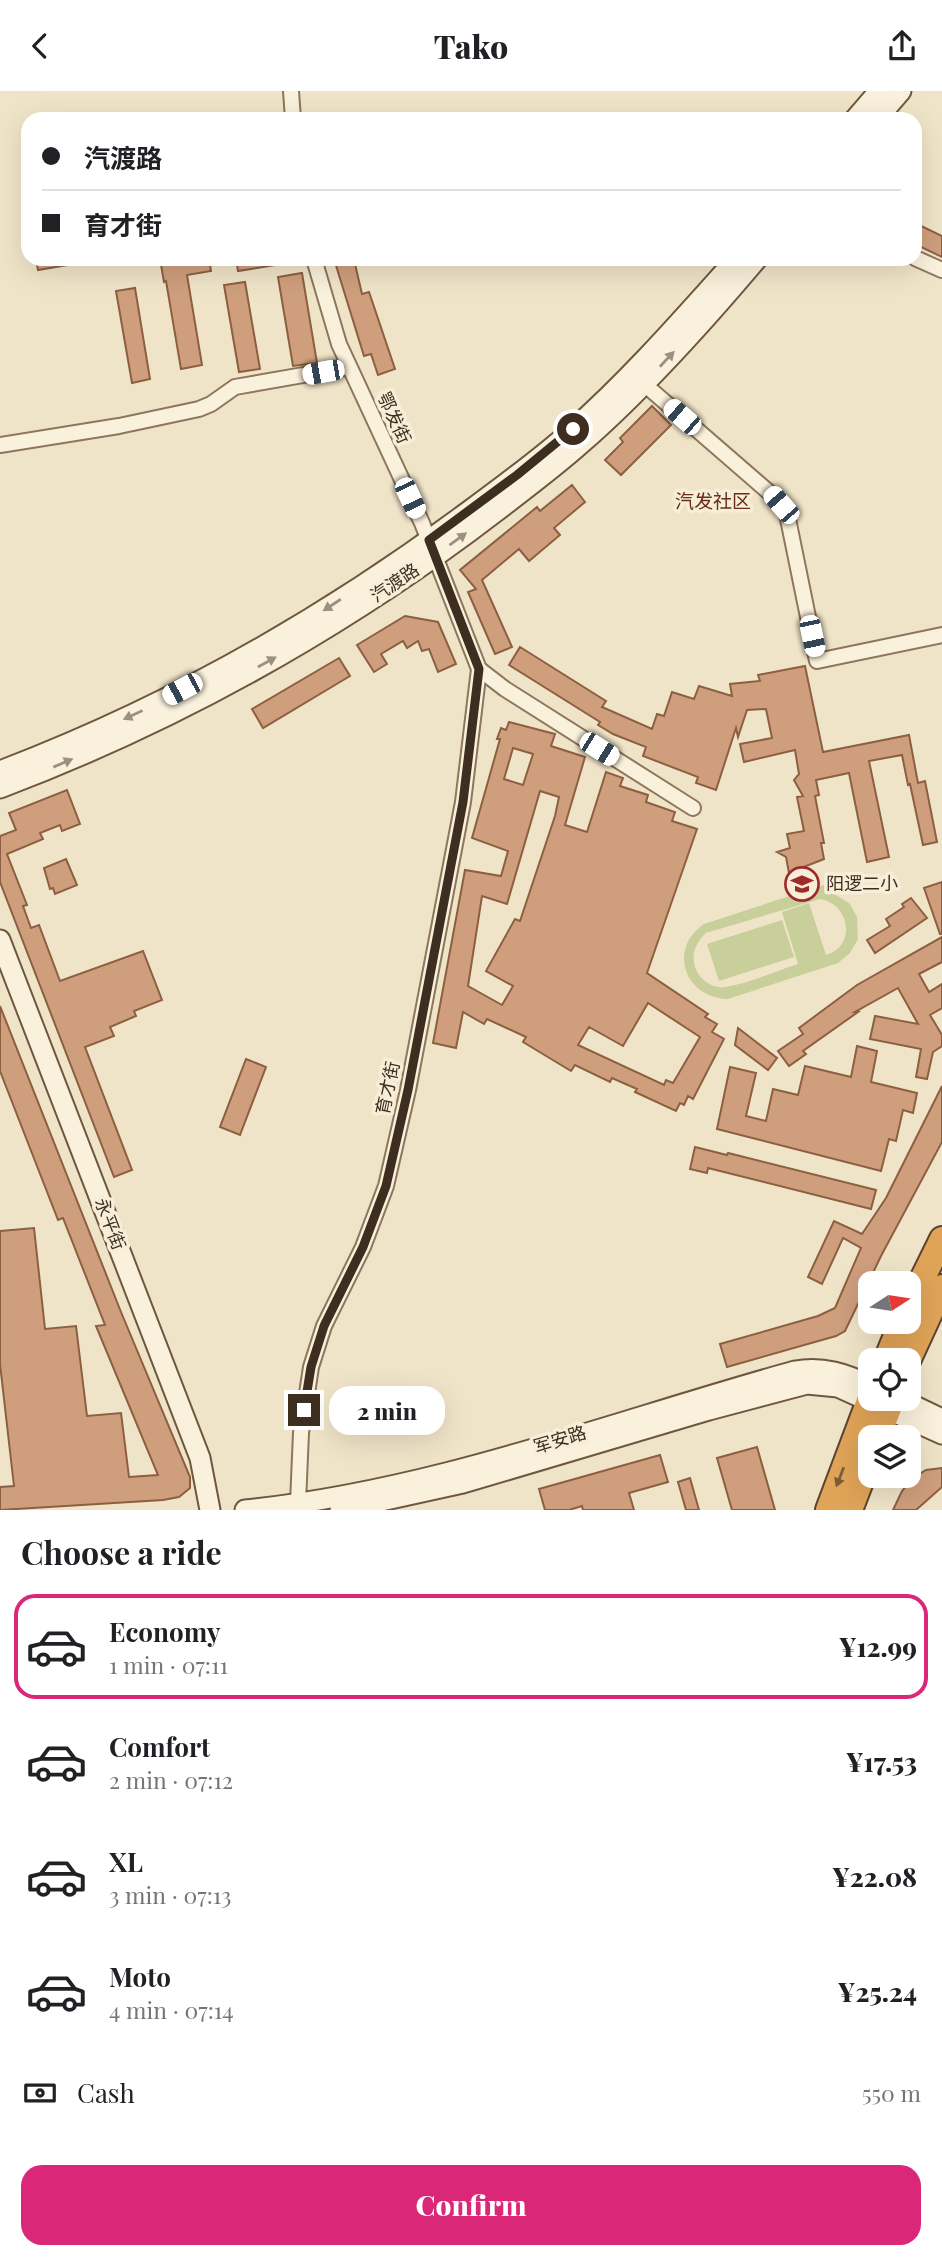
<!DOCTYPE html>
<html lang="en">
<head>
<meta charset="utf-8">
<style>
  :root { --surface:#fff; --page:#f6f6f6; --text:#202124; --muted:#757577; --line:#e0e0e0; --accent:#db2777 }
  body { margin:0; font-family:"Playfair Display","Noto Sans SC",serif; background:var(--page); color:var(--text); height:100vh; display:flex; flex-direction:column; font-size:26px; white-space:nowrap }
  * { box-sizing:border-box; margin:0 }
  p { font-size:23px; color:var(--muted) }
  .icon { flex:none; width:38px; height:38px; fill:none; stroke:currentColor; stroke-width:2; stroke-linecap:round; stroke-linejoin:round }
  .map { position:relative; height:1419px; overflow:hidden }
  .drawer { display:flex; flex-direction:column; background:var(--surface); flex:1 }
  .drawer>* { flex:none }
  .top-card { position:absolute; left:21px; top:21px; width:901px; height:154px; border-radius:21px; box-shadow:0 7px 28px #0002; display:grid; align-content:center; height:154px; padding:0 21px; background:var(--surface) }
  .needle { width:46px; rotate:78deg }
  .buttons { position:absolute; left:858px; top:1180px; display:grid; gap:14px }
  .buttons a { display:grid; place-items:center; width:63px; height:63px; border-radius:14px; background:var(--surface); box-shadow:0 7px 28px #0002; font-size:35px }
  .end { position:absolute; width:32px; height:32px; margin:-16px; border:9px solid #3d2e20; background:#fff; box-shadow:0 0 0 4px #fff }
  .from { border-radius:50% }
  .bubble { position:absolute; height:49px; border-radius:21px; background:var(--surface); box-shadow:0 7px 28px #0002; font-size:23px; font-weight:800; line-height:49px; text-align:center }
  .car { position:absolute; width:21px; height:42px; margin:-21px -10px; border-radius:9px; box-shadow:0 0 5px 2px #0007; background:linear-gradient(#fff 24%,#345 0 40%,#fff 0 76%,#345 0 86%,#fff 0) }
  .top-card b { display:flex; align-items:center; gap:24px; height:66px; font-size:26px }
  .top-card b+b { border-top:2px solid var(--line) }
  .top-card i { width:18px; height:18px; background:var(--text) }
  ul { padding:0; list-style:none }
  li { display:flex; align-items:center; gap:21px; height:105px; margin:0 14px 10px; padding:0 7px; border:4px solid transparent; border-radius:21px }
  li div { flex:1 }
  li b { display:block; font-size:26px }
  li em { font-style:normal; font-weight:800 }
  li.on { border-color:var(--accent) }
  li>.icon { width:63px; height:63px; stroke-width:1.5 }
  h2 { padding:0 21px; font-size:32px; line-height:84px }
  .pay { display:flex; align-items:center; gap:18px; height:77px; padding:0 21px; font-size:26px }
  .pay p { margin-inline-start:auto }
  .cta { display:flex; gap:14px; margin-top:auto; padding:14px 21px }
  .cta a { flex:1; height:80px; border-radius:21px; background:var(--accent); color:#fff; font-size:28px; font-weight:800; line-height:80px; text-align:center }
  header { display:flex; justify-content:space-between; align-items:center; height:91px; padding:0 21px; background:var(--surface); font-size:32px; font-weight:800 }
  .map>svg:first-child { display:block }
</style>
</head>
<body>
<header><svg class="icon" aria-label="back" viewBox="0 0 24 24"><path d="M15 5l-7 7 7 7"/></svg>Tako<svg class="icon" aria-label="share" viewBox="0 0 24 24"><path d="M12 15V3M7 8l5-5 5 5M5 13v7h14v-7"/></svg></header>
<div class="map">
<svg width="942" height="1419" viewBox="0 0 942 1419">
  <rect width="100%" height="100%" fill="#f0e4c8"/>
  <g fill="#c9cf9b" fill-rule="evenodd">
    <path d="M836,790L839,800L833,802L850,813L857,826L858,848L850,862L838,872L728,908C685,907 667,858 704,833ZM820,808C850,813 857,855 826,864L809,812L782,821L798,873C779,879 744,894 725,896C712,898 699,888 695,876C691,863 696,851 706,842Z"/>
    <polygon points="782,829 794,866 719,890 707,853"/>
  </g>
  <g fill="#cf9f7d" stroke="#8d5f41" stroke-width="2" fill-rule="evenodd">
    <polygon points="915,132 942,145 942,166 915,153"/>
    <polygon points="36,168 67,168 68,174 38,179"/>
    <polygon points="160,168 209,168 211,180 187,184 202,274 181,278 166,190 164,191"/>
    <polygon points="236,168 275,168 276,174 238,180"/>
    <polygon points="334,168 351,168 352,174 355,173 362,203 369,201 395,278 378,284 371,263 364,265"/>
    <polygon points="302,182 317,272 293,275 278,186"/>
    <polygon points="245,191 260,278 239,281 224,194"/>
    <polygon points="135,197 150,288 132,292 116,200"/>
    <polygon points="652,315 671,334 621,384 605,369 623,351 620,347"/>
    <polygon points="572,394 585,411 554,437 560,444 529,470 519,458 482,489 512,556 495,563 468,501 476,498 460,479 537,416 540,420"/>
    <polygon points="405,525 438,531 456,573 438,581 429,558 422,560 418,550 407,557 403,550 381,563 387,573 374,581 357,554"/>
    <polygon points="520,556 606,610 602,616 652,638 657,623 664,625 672,601 694,608 699,595 732,605 730,593 760,590 758,584 805,575 823,661 909,644 918,692 925,690 937,751 923,754 910,693 908,694 902,664 869,670 889,766 867,771 849,682 816,689 819,704 815,705 824,752 821,752 824,768 801,777 802,779 789,782 786,766 777,761 790,757 787,743 804,740 797,706 803,705 794,689 799,683 795,659 744,671 740,653 772,647 766,618 747,619 738,646 736,637 716,699 696,692 698,686 643,665 646,656 613,643 598,634 600,631 509,574"/>
    <polygon points="339,567 350,585 263,637 252,618"/>
    <path d="M509,631L555,643L551,655L585,666L565,734L587,741L606,681L623,687L620,695L648,704L646,711L675,721L672,730L697,738L647,882L708,923L705,926L717,933L712,941L724,948L693,1008L688,1005L684,1014L680,1012L676,1020L635,1001L637,998L612,987L610,991L575,974L571,980L523,951L526,946L487,928L484,933L463,921L456,957L433,952L465,779L501,785L508,760L472,747L500,648H497L501,637L506,639ZM513,657L533,663L523,694L504,688ZM540,700L559,706L555,725L520,830L515,828L486,880L513,895L502,914L468,895L482,805L507,813ZM648,912L700,946L673,992L666,989L664,994L578,954L589,936L623,955Z"/>
    <polygon points="67,699 80,733 62,740 60,734 40,742 43,748 7,763 27,814 23,815 31,837 39,834 60,890 143,860 162,909 134,920 136,925 110,936 114,945 85,956 132,1079 114,1086 0,791 0,745 16,739 9,722"/>
    <polygon points="66,768 77,794 55,803 53,797 50,798 44,777"/>
    <polygon points="942,791 942,843 940,843 924,797"/>
    <polygon points="911,807 927,827 875,862 867,849 890,835 886,828 904,816 902,813"/>
    <polygon points="942,846 942,871 919,883 929,901 942,893 942,917 930,924 942,944 942,955 933,961 927,988 916,986 921,958 870,948 875,925 918,933 898,897 855,921 858,921 803,960 806,963 789,975 778,960 803,943 799,937 857,894"/>
    <polygon points="0,915 121,1221 190,1386 190,1397 179,1406 163,1409 0,1419 0,1396 14,1395 0,1273 0,1140 34,1137 45,1238 76,1235 87,1325 121,1322 129,1386 158,1384 96,1235 105,1234 63,1127 58,1129 0,980"/>
    <polygon points="738,937 777,967 768,979 735,954"/>
    <polygon points="857,955 877,960 871,991 917,1002 913,1022 903,1019 896,1050 889,1048 881,1080 717,1038 730,976 756,982 746,1025 766,1030 773,998 798,1004 805,975 851,986"/>
    <polygon points="246,968 266,976 240,1044 220,1036"/>
    <polygon points="942,995 942,1051 881,1165 845,1240 836,1245 727,1276 720,1253 818,1225 835,1217 861,1157 843,1147 822,1193 808,1186 834,1130 862,1143 886,1107"/>
    <polygon points="695,1056 727,1064 728,1062 876,1099 871,1118 708,1077 707,1082 690,1078"/>
    <polygon points="757,1356 775,1419 732,1419 717,1367"/>
    <polygon points="660,1364 668,1391 629,1402 634,1419 583,1419 582,1415 569,1419 545,1419 539,1398"/>
    <polygon points="942,1377 942,1396 916,1419 893,1419 902,1400 913,1387 926,1379"/>
    <polygon points="690,1387 699,1419 686,1419 678,1391"/>
  </g>
  <g fill="none" stroke-linecap="round" stroke-linejoin="round">
    <g stroke="#8d765c" stroke-width="18">
      <g id="street">
        <polyline points="291,0 293,28"/>
        <polyline points="915,167 942,179"/>
        <polyline points="643,292 771,403 787,423 817,570 942,544"/>
        <polyline points="0,354 119,335 199,318 211,313 235,296 349,276"/>
        <polyline points="479,578 505,598 693,717"/>
        <polyline points="298,1412 301,1342 311,1276 324,1235 363,1156 386,1095 408,999 463,711 479,578 422,432 339,253 314,168"/>
      </g>
    </g>
    <g stroke="#6f573f" stroke-width="23">
      <g id="secondary">
        <polyline points="855,28 879,0"/>
        <polyline points="877,28 901,0"/>
        <path d="M0,680C163,618 318,531 458,428C496,400 535,372 571,340C630,288 683,227 736,168"/>
        <path d="M0,697C167,634 325,547 469,441C507,412 546,384 582,352C645,297 703,232 757,168"/>
        <polyline points="0,849 200,1367 210,1419"/>
        <polyline points="898,1307 942,1328"/>
        <path d="M245,1419C434,1400 614,1330 795,1280C824,1275 845,1283 870,1294"/>
        <polyline points="340,1419 463,1392 709,1319 807,1293 838,1296 942,1343"/>
      </g>
    </g>
    <g stroke="#5b4430" stroke-width="28">
      <g id="highway">
        <polyline points="908,1217 942,1148"/>
        <polyline points="886,1269 902,1230"/>
        <polyline points="908,1270 942,1196"/>
        <polyline points="878,1346 893,1307"/>
        <polyline points="828,1419 870,1307"/>
        <polyline points="850,1419 870,1367"/>
      </g>
    </g>
    <use href="#street" stroke="#faf1dc" stroke-width="14"/>
    <use href="#secondary" stroke="#faf1dc" stroke-width="19"/>
    <use href="#highway" stroke="#e0a458" stroke-width="24"/>
  </g>
  <defs><path id="oneway-solid" d="M-6-.8H1V-3.2L6.5 0L1 3.2V.8H-6Z" transform="scale(1.75)"/></defs>
  <g fill="#9c907e">
    <use href="#oneway-solid" transform="translate(667 268) rotate(-47)"/>
    <use href="#oneway-solid" transform="translate(458 448) rotate(-36)"/>
    <use href="#oneway-solid" transform="translate(332 514) rotate(147)"/>
    <use href="#oneway-solid" transform="translate(267 571) rotate(-29)"/>
    <use href="#oneway-solid" transform="translate(133 624) rotate(155)"/>
    <use href="#oneway-solid" transform="translate(63 672) rotate(-23)"/>
  </g>
  <use fill="#7e5d36" href="#oneway-solid" transform="translate(840 1386) rotate(111)"/>
  <g fill="none" stroke-linecap="round" stroke-linejoin="round">
    <polyline stroke="#3d2e20" stroke-width="9" points="304,1319 311,1276 324,1235 363,1156 386,1095 408,999 463,711 479,578 429,449 517,384 573,338"/>
  </g>
  <defs>
    <g id="school-ring" transform="scale(1.75)"><circle r="9.5" fill="#f7eed8" stroke="#9e2a2b" stroke-width="1.5"/><path d="M0-5L7-2L0 1L-7-2ZM-4 1L0 2.5L4 1V4Q0 6-4 4Z" fill="#9e2a2b"/></g>
  </defs>
  <g fill-rule="evenodd">
    <use href="#school-ring" x="802" y="793"/>
  </g>
  <g text-anchor="middle" stroke-width="7" stroke-linejoin="round" paint-order="stroke">
    <g font-size="18" fill="#3d2e20" stroke="#f7eed8">
      <text transform="translate(394 327) rotate(65)" y="6">鄂发街</text>
      <text transform="translate(395 492) rotate(-34)" y="6">汽渡路</text>
      <text transform="translate(388 997) rotate(-78)" y="6">育才街</text>
      <text transform="translate(110 1133) rotate(69)" y="6">永平街</text>
      <text transform="translate(560 1349) rotate(-17)" y="6">军安路</text>
    </g>
    <g font-size="18" fill="#3d2e20" stroke="#f7eed8" text-anchor="start">
      <text x="826" y="799">阳逻二小</text>
    </g>
    <g font-size="19" fill="#6b2e1e" stroke="#f7eed8">
      <text x="713" y="417">汽发社区</text>
    </g>
  </g>
</svg>
<div class="buttons">
<a><svg class="needle" viewBox="-14 -14 28 28"><path d="M0-13l5 13h-10z" fill="#e53935"/><path d="M0 13l5-13h-10z" fill="#757577"/></svg></a>
<a><svg class="icon" aria-label="locate" viewBox="0 0 24 24"><circle cx="12" cy="12" r="6"/><path d="M12 2v4M12 18v4M2 12h4M18 12h4"/></svg></a>
<a><svg class="icon" aria-label="layers" viewBox="0 0 24 24"><path d="M12 4l9 5-9 5-9-5zM3 14l9 5 9-5"/></svg></a>
</div>
<i class="end from" style="left:573px;top:338px"></i>
<i class="end" style="left:304px;top:1319px"></i>
<div class="bubble" style="left:329px;top:1295px;width:116px">2 min</div>
<i class="car" style="left:323px;top:281px;rotate:260deg"></i>
<i class="car" style="left:682px;top:326px;rotate:311deg"></i>
<i class="car" style="left:410px;top:407px;rotate:155deg"></i>
<i class="car" style="left:781px;top:414px;rotate:319deg"></i>
<i class="car" style="left:812px;top:545px;rotate:168deg"></i>
<i class="car" style="left:182px;top:598px;rotate:242deg"></i>
<i class="car" style="left:599px;top:658px;rotate:122deg"></i>
<div class="top-card">
<b><i class="from"></i>汽渡路</b>
<b><i></i>育才街</b>
</div>
</div>
<section class="drawer">
<h2>Choose a ride</h2>
<ul>
<li class="on"><svg class="icon" aria-label="car" viewBox="0 0 24 24"><path d="M5 17H2v-5l4-1 3-4h7l3 4 3 1v5h-3M9 17h6M6 11h13"/><circle cx="7" cy="17" r="2"/><circle cx="17" cy="17" r="2"/></svg><div><b>Economy</b><p>1 min · 07:11</p></div><em>¥12.99</em></li>
<li><svg class="icon" aria-label="car" viewBox="0 0 24 24"><path d="M5 17H2v-5l4-1 3-4h7l3 4 3 1v5h-3M9 17h6M6 11h13"/><circle cx="7" cy="17" r="2"/><circle cx="17" cy="17" r="2"/></svg><div><b>Comfort</b><p>2 min · 07:12</p></div><em>¥17.53</em></li>
<li><svg class="icon" aria-label="car" viewBox="0 0 24 24"><path d="M5 17H2v-5l4-1 3-4h7l3 4 3 1v5h-3M9 17h6M6 11h13"/><circle cx="7" cy="17" r="2"/><circle cx="17" cy="17" r="2"/></svg><div><b>XL</b><p>3 min · 07:13</p></div><em>¥22.08</em></li>
<li><svg class="icon" aria-label="car" viewBox="0 0 24 24"><path d="M5 17H2v-5l4-1 3-4h7l3 4 3 1v5h-3M9 17h6M6 11h13"/><circle cx="7" cy="17" r="2"/><circle cx="17" cy="17" r="2"/></svg><div><b>Moto</b><p>4 min · 07:14</p></div><em>¥25.24</em></li>
</ul>
<div class="pay"><svg class="icon" aria-label="cash" viewBox="0 0 24 24"><path d="M3 7h18v10H3z"/><circle cx="12" cy="12" r="2"/></svg>Cash<p>550 m</p></div>
<div class="cta"><a>Confirm</a></div>
</section>
</body>
</html>
